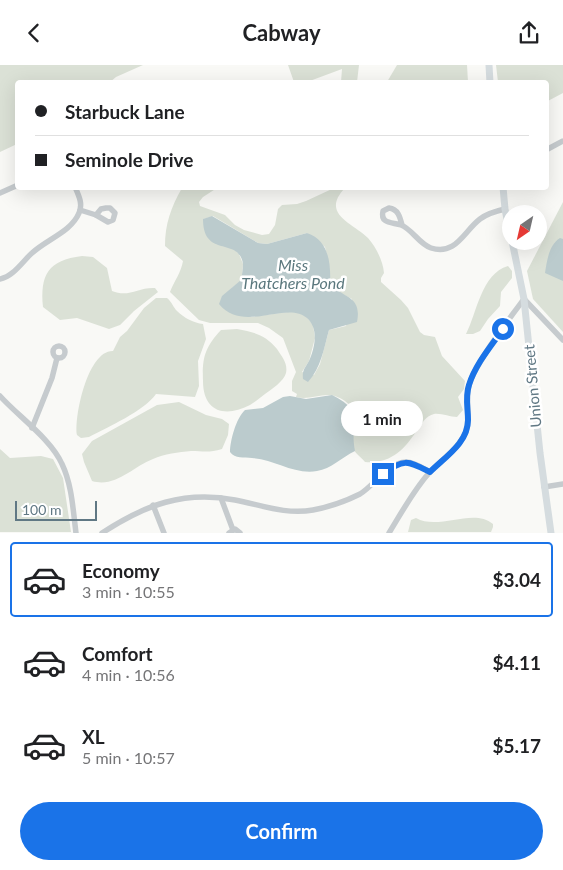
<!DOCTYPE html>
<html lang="en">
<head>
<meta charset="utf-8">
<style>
  :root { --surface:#fff; --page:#f6f6f6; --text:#202124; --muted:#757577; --line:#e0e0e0; --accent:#1a73e8 }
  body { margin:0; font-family:Lato,sans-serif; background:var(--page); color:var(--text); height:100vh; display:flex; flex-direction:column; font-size:19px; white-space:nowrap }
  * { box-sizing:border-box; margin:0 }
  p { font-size:16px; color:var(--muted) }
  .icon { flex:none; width:28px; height:28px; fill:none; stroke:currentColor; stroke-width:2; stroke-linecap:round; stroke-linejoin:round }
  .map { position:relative; height:468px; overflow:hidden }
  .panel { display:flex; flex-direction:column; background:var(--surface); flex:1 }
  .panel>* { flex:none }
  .hud { position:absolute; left:15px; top:15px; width:534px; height:110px; border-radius:5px; box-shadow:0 5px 20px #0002; display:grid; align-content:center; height:110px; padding:0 20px; background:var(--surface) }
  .needle { width:32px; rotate:214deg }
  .buttons { position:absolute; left:502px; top:140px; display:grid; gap:10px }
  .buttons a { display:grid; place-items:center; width:45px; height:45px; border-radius:50%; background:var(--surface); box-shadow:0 5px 20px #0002; font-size:25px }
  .scale { position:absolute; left:15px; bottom:12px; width:82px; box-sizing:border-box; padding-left:5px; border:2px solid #607884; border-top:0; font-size:14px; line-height:18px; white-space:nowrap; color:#607884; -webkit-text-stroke:4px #fff; paint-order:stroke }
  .end { position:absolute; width:22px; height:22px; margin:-11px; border:6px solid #1a73e8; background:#fff; box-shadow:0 0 0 2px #fff }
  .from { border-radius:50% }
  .bubble { position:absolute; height:35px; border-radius:18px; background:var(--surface); box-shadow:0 5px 20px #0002; font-size:16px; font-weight:700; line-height:35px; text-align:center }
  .hud b { display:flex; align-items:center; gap:18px; height:48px; font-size:19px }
  .hud b+b { border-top:1px solid var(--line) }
  .hud i { width:12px; height:12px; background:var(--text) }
  ul { padding:9px 0 0; list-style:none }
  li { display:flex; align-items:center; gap:15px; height:75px; margin:0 10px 8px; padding:0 10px; border:2px solid transparent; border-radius:5px }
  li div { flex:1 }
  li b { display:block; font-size:19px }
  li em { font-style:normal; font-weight:700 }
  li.on { border-color:var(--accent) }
  li>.icon { width:45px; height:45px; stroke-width:1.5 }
  .cta { display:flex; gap:10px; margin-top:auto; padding:10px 20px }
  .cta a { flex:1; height:58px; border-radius:30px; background:var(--accent); color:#fff; font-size:20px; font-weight:700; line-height:58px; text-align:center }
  header { display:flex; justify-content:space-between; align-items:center; height:65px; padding:0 20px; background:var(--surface); font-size:22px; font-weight:700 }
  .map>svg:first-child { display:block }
</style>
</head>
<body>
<header><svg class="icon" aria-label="back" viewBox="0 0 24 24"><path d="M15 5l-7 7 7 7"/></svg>Cabway<svg class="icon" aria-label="share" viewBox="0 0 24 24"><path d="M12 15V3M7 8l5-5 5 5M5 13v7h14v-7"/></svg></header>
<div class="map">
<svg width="563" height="468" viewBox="0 0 563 468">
  <rect width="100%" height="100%" fill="#f9f9f6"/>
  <g fill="#dbe1d6" fill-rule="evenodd">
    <polygon points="0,0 143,0 116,12 110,17 18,18 17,79 0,87"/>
    <polygon points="288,0 359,0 357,17 341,17 342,4 307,17 294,17"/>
    <polygon points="397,0 467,0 468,17 387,17"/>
    <polygon points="496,0 563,0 563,28 546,37 546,18 498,17"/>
    <path d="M182,123H217L203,132L199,137L200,141L225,150L235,160L244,165L262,170L269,169L275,160L278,144L282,140L297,139L306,136L334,123H345C320,149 353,158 368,173C376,182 383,196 384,208L381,213V217L401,235L408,243L420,267L424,270L435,272L442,291L465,316L464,324L458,332L463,345L457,352C450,352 441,348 434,349C426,351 422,358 418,364C404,385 391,399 365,397C362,393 356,389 354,385C346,365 369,344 335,331C323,327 309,336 296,332L297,329L292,326V316L296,307L283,273L269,263L258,258H210L199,255L170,227C174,216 181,208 183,196L165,181C165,159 171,142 182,123ZM213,151L258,178L267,179L307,168L325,182L329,200L330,219L342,229L352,234L346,261L329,265L320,299L314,310L302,307L309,296L315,273L313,260L306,251L295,246L251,252L232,223L242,215L243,199L239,189L204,154Z"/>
    <polygon points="563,137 563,267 533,234 527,206"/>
    <path d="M82,191L93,192L107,203L112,226C129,233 138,222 155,223L158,227L134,246L120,260L109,264L77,253L60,255L43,242C40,210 48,195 82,191Z"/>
    <path d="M508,201L512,206V213L501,227L500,241L488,254L480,266L473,269H466C477,248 481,209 508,201Z"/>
    <path d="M156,233H167C172,237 173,242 177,246C184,253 194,258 203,259L206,274L198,296L199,321L195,332L156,329C144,346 108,362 89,372L81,373L77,370C74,351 88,285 113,286L120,272L127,266L144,243Z"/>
    <path d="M237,264C254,267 266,270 277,284C282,292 288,298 286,308C284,316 272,324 265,329C260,333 255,337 250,340C225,353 203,347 203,316C202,293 205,282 221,265Z"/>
    <path d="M179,337L206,350L222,354L229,359L228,370L222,384C209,388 203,386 191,386C179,387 164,389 153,394C132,402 116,423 92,416L84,397L82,389L92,376L157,340Z"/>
    <polygon points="0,384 10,393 41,391 53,394 63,413 71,467 0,467"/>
    <path d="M416,453C439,466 473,442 493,459V462L491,467H408L411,455Z"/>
  </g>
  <g fill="#bbcbcd">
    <path d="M212,151L258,178L267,179L307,168C329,175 331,199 330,219C345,234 362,231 357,257L329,265C324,283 321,303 308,317L303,314C302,305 305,303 309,296C315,282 319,264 307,253C287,235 243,269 219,239L222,231L241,215C242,210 243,204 243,199C239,171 203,194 203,154Z"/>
    <path d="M560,173L563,174V216L545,208C547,195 549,180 560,173Z"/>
    <path d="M332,330C366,347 349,357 355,386C342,392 331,404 317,406C294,410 274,394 252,393C244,392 235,394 230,387C230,376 236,353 245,345L263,343L283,332L290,331L306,334Z"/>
  </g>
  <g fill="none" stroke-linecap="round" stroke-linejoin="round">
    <g stroke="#c6cbce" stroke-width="5.5">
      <polyline points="546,85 563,76"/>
      <polyline points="0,128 18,120"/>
      <polygon points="106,143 110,143 115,148 113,155 108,157 96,150 101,144"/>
      <polyline points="80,145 96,150"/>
      <path d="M402,160C400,152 398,144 389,143L383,146C380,159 392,157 401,160C412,164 419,179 431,183C456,191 464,166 480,154C488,148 496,146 505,144"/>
      <path d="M0,214C13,212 23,196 32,188C47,174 71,167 79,148C83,139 79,131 75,122"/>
      <circle cx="59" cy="287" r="6"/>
      <path d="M0,331C19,352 51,374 62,399C72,420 73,445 76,468"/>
      <polyline points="32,363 52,313 57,293"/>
      <polyline points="544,422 563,419"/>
      <polyline points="221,433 233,465"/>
      <polyline points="153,440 164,468"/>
      <path d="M102,468C145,440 184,425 235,435C261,440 286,450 313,445C329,442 346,436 360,429C375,420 387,398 406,397C414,397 423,403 430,407"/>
      <polyline points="229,468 235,464 240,468"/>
      <path d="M389,468C402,447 413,426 429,408C442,394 457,385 465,369C472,354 464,336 469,320C476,297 509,254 524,234L563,275"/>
    </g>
    <g stroke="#d5dcdf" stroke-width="7">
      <polyline points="489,0 490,18"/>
      <polyline points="503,122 505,144 511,174"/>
      <polyline points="512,176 524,234 540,388 551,468"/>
    </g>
  </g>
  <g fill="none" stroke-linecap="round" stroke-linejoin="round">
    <path stroke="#1a73e8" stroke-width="6" d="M383,409C404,393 408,396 430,407C445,392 468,378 468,355C468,343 465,332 469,320C475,300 491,281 503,264"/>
  </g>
  <g text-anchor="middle" stroke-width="5" stroke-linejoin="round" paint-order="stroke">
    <g font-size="15" fill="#607884" stroke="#fff">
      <text transform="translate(533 321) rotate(-95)" y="5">Union Street</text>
    </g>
    <g font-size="16" font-style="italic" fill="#5b787e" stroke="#fff">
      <text x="293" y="206">Miss<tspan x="293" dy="18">Thatchers Pond</tspan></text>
    </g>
  </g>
</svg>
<div class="buttons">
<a><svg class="needle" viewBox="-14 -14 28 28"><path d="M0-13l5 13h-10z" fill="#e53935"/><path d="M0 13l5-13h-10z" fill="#757577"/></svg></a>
</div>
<div class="scale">100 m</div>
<i class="end from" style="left:503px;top:264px"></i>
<i class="end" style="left:383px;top:409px"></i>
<div class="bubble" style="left:341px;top:336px;width:82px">1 min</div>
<div class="hud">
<b><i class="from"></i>Starbuck Lane</b>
<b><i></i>Seminole Drive</b>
</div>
</div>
<section class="panel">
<ul>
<li class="on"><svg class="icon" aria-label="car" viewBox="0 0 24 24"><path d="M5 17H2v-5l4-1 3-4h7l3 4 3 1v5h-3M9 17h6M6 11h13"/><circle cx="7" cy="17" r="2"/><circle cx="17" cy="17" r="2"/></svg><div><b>Economy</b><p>3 min · 10:55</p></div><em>$3.04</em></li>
<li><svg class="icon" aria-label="car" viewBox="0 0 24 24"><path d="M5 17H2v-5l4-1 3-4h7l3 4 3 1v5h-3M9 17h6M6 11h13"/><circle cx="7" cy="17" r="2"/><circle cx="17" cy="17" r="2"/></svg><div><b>Comfort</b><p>4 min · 10:56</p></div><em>$4.11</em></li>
<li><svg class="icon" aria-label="car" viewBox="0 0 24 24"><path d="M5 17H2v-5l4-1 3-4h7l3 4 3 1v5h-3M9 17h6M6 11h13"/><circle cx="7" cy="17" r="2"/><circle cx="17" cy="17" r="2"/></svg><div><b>XL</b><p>5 min · 10:57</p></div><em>$5.17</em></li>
</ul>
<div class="cta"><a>Confirm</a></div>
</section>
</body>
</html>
